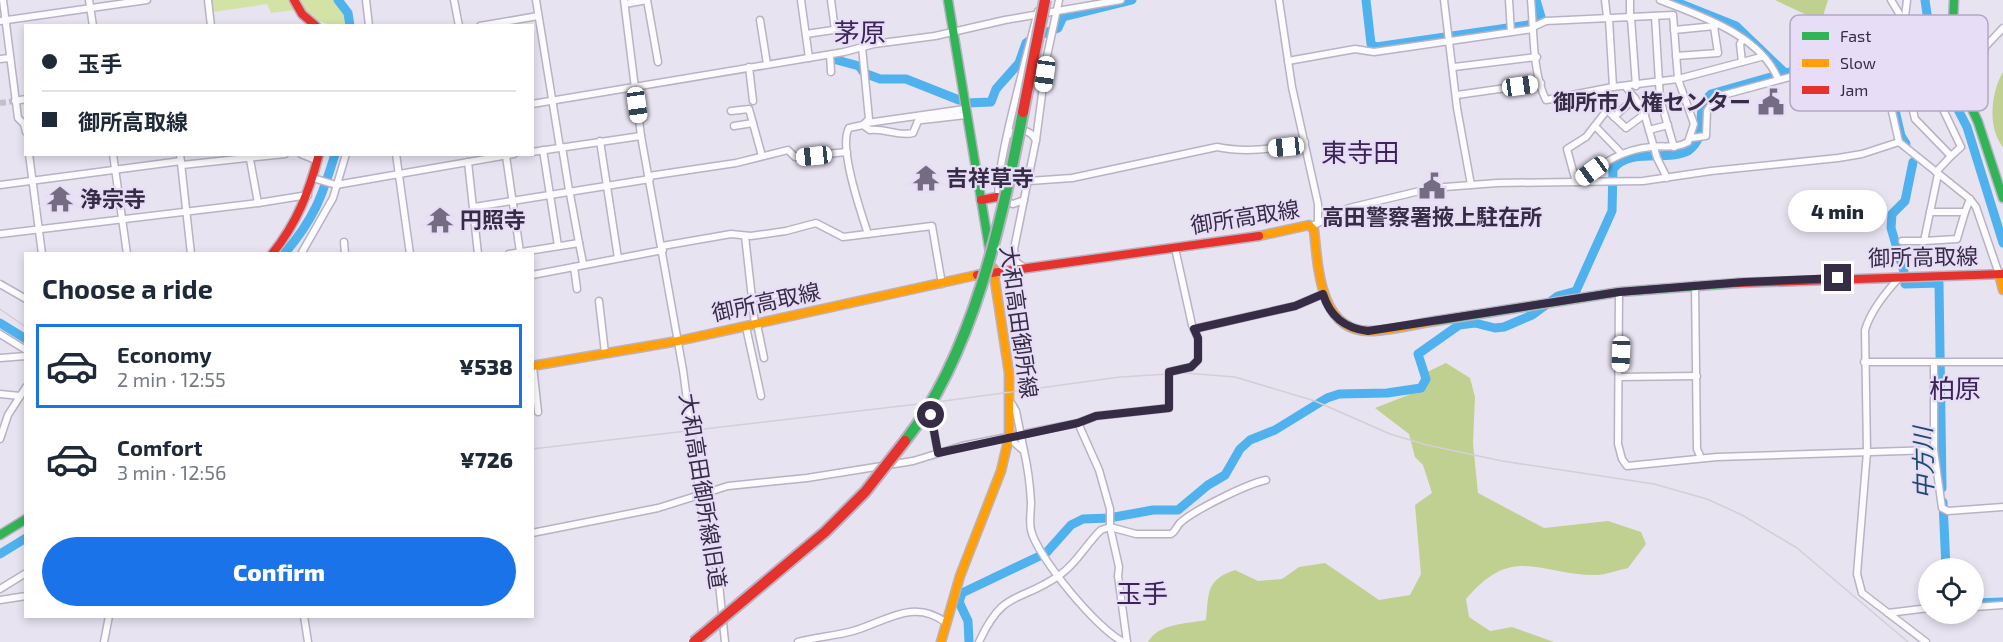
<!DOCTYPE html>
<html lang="en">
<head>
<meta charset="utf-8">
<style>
  :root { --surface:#fff; --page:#f2f2f3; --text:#1f2937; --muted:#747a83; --line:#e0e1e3; --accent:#1a73e8 }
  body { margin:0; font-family:"Exo 2","Noto Sans JP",sans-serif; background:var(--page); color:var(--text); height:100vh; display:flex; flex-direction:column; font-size:22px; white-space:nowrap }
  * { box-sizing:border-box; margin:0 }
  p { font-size:20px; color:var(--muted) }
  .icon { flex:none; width:33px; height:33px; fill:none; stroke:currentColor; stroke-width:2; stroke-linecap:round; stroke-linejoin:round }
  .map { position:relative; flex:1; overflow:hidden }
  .sheet { position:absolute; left:24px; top:252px; width:510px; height:366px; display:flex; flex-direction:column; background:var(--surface); border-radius:0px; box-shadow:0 3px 9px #0003 }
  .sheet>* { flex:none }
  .banner { position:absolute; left:24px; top:24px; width:510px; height:132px; border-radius:0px; box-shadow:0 3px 9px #0003; display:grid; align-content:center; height:132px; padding:0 18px; background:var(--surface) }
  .tools { position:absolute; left:1918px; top:558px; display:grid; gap:12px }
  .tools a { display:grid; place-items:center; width:66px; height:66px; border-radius:50%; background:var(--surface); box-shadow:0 3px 9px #0003; font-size:30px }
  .end { position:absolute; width:27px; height:27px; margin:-14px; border:8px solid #362c45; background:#fff; box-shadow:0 0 0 3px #fff }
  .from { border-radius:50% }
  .bubble { position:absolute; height:42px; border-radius:21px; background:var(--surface); box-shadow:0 3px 9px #0003; font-size:20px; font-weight:800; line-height:42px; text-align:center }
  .car { position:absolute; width:18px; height:36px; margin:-18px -9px; border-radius:8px; box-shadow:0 0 4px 2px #0007; background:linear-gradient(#fff 24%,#345 0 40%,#fff 0 76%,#345 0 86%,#fff 0) }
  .banner b { display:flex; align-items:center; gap:21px; height:57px; font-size:22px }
  .banner b+b { border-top:2px solid var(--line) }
  .banner i { width:15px; height:15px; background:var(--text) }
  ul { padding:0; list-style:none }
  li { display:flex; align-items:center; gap:18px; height:84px; margin:0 12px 9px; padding:0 6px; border:3px solid transparent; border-radius:0px }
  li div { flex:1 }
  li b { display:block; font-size:22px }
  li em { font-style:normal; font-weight:800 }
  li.active { border-color:var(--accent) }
  li>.icon { width:54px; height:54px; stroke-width:1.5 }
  h2 { padding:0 18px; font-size:27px; line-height:72px }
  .cta { display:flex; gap:12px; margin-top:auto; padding:12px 18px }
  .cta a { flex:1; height:69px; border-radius:36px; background:var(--accent); color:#fff; font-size:24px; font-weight:800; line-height:69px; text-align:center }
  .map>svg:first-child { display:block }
</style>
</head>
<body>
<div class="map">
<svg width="2003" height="642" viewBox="0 0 2003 642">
  <rect width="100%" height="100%" fill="#e8e3f1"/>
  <g fill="#d2e3a5">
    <polygon points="211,0 291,0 295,10 271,13 267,4 213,12"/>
    <path d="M299,0H338L350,25C326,26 312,23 299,0Z"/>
  </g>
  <g fill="#c0d090">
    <polygon points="1775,0 1828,0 1823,16 1813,18"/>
    <path d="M2003,72V147C1987,128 1991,92 2003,72Z"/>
    <path d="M1446,363L1470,378L1475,397L1473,443L1478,493L1544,528L1608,521L1641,532L1646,544L1628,568C1618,570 1606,575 1596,575C1539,575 1513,543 1466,599L1469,617L1490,631L1512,627L1554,642H1148C1159,623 1186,624 1206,620C1209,594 1205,580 1235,570L1258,581L1282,579L1299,567L1325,563L1379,600L1410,595L1421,574L1415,505L1432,493L1423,465L1415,457L1409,434L1375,408L1421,390L1426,386L1427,372Z"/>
  </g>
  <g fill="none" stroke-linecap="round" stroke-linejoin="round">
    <g stroke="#4fb1ed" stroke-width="9">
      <polyline points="338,0 348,13 350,26"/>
      <polyline points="1366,0 1371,44 1376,47 1528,25 1541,17 1536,0"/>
      <polyline points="1671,0 1736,26 1785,73"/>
      <polyline points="1925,0 1934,63 1967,127 2003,243"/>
      <polyline points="833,59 859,66 864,73 880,79 906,79 959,100"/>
      <polyline points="1893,60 1888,80 1901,136 1906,144"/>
      <polyline points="967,103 991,102 996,89 1019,63 1026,43 1035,37 1058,28 1063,17 1132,0"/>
      <path d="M284,254C314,219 322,197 335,154"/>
      <polyline points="1904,272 1891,228 1892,214 1905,201 1913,162"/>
      <polyline points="1905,284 1939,283 1942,488"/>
      <polyline points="0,323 26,339"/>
      <polyline points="1943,502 1946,568"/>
      <polyline points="0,554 26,538"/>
      <polyline points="1974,603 2003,602"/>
      <path d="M969,642L968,621L959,602L962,593L1046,553L1071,525L1083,519L1109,518L1153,510H1178L1208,485L1225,475L1240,449L1250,440L1275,430L1327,398L1339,394L1387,393L1421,388L1426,379L1418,354L1459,325L1475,323L1495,328L1504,327L1532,315L1558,296L1576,291L1612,211L1613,169C1630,147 1666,162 1688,151C1712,132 1691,113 1711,94L1785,73L1808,69L1848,73L1923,52L1929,42"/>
    </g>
    <polyline stroke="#c4becf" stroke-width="6" stroke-dasharray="6 3" stroke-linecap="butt" points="0,103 15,101"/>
    <g stroke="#b9b2c3" stroke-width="9">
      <g id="street">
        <polyline points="3,0 18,118 24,124 26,132"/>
        <polyline points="89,0 93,26"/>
        <polyline points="208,0 211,26"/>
        <polyline points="366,0 369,26"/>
        <polyline points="454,0 459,26"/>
        <polyline points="536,0 560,148"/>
        <polyline points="624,0 641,136 683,370 703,520 718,574 725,642"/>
        <polyline points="647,0 658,62"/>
        <polyline points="801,0 809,58"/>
        <polyline points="831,0 835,30"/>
        <polyline points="1279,0 1292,87 1318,204 1318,221"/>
        <polyline points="1444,0 1457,108 1471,185"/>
        <polyline points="1509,0 1511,32"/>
        <path d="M1531,0C1534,31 1532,72 1546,100L1613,87L1678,79L1673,15L1546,21L1533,27"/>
        <polyline points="1605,0 1607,17"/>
        <polyline points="1630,0 1630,19"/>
        <path d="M1660,0C1701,16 1760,35 1778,79"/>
        <polyline points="1891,0 1903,20"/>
        <polyline points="1907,0 1903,34 1887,55 1884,76 1899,142 1970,199 1976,207 1999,274"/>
        <polyline points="625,4 647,0"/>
        <polyline points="1655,16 1660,99 1674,147"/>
        <polyline points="1631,18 1636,86"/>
        <polyline points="1609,19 1613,87"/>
        <polyline points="760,20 767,64"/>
        <polyline points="0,21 147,0"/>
        <polyline points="480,26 538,16"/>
        <polyline points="1674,30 1715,26"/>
        <polyline points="806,34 840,29"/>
        <path d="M862,47L869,119L863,125L849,128C838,146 861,213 868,234"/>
        <polyline points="830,55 831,72"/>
        <polyline points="1676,56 1718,53 1714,27"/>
        <polyline points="0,59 10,58"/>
        <polyline points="1288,61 1355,49 1374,52 1533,29"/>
        <polyline points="1742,62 1740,44 1743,39"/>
        <polyline points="1796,65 1797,75"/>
        <polyline points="749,67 753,101"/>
        <polyline points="1454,67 1537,57"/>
        <polyline points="1626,87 1643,109 1657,158 1667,178"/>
        <polyline points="1457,95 1541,83"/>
        <polyline points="15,101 26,99"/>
        <polyline points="1889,103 1934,90"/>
        <polyline points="532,104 844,52 874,44 935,36 1005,20 1121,0"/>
        <polyline points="1639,104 1660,99"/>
        <polyline points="1971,104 1977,96 1985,47 2003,28"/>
        <polyline points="731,111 749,109 762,156"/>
        <path d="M1645,114L1626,128L1607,110L1586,137L1567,149L1576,182C1599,166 1622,149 1651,147C1664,145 1676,149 1688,142L1694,124L1678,79L1761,57"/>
        <polyline points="1614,117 1635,98"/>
        <polyline points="867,123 965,109"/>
        <path d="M863,125L870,130C885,128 899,137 913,133L918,121L922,120L966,115"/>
        <polyline points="734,126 753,123"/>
        <polyline points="1595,126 1622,154"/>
        <polyline points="1649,130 1668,125"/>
        <path d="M1007,136C1017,128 1029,128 1036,140"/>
        <polyline points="1691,138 1706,136 1707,111 1716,97 1801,74 1849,77 1878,69 1921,63 1961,147 1951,156 1915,119 1910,98"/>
        <polyline points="600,141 618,258"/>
        <polyline points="562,147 569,190"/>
        <polyline points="543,150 558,246"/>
        <polyline points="532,152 641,136"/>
        <polyline points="29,154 42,254"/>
        <polyline points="113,154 127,254"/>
        <polyline points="180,154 191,254"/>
        <polyline points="249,154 258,203"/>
        <polyline points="301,154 318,161"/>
        <polyline points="396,154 410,254"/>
        <polyline points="506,156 520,252"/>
        <polyline points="468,162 478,254"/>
        <polyline points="182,165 285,154"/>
        <polyline points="1936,172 1951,156"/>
        <polyline points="649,176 736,163 788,150 795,157 847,152"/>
        <polyline points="313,178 336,185 514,154"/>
        <path d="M1029,181L1072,178L1217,147C1246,153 1277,149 1305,142"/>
        <polyline points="0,185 181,161"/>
        <polyline points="570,194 579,243"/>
        <path d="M1024,200L1013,204L1000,200C989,187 1032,37 1038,11"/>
        <polyline points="474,207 650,179"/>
        <polyline points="1930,212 1965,212 1970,199"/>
        <polyline points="1312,226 1349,208 1432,188 1497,183 1643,181 1711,171 1838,158 1862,154 1899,142"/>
        <polyline points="0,234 258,203 308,195"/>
        <polyline points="745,236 755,325"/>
        <polyline points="1902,241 1924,241 1938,174"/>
        <polyline points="1924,241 1957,239 1965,212"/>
        <polyline points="344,242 345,254"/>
        <polyline points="662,246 731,234 751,236 786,231 816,223 843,237 932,226 942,284"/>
        <polyline points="301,254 333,198 346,154"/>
        <polyline points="509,254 579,243 583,263"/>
        <polyline points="574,267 577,289"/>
        <polyline points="1025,268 1016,262 1014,249 1036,140 1047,56 1059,0"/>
        <polyline points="532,275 663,250"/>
        <path d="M1899,278C1885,293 1871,310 1865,330L1867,452L1857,574L1862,593L1926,642"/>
        <polyline points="0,284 26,299"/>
        <polyline points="1695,285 1697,449 1701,458"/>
        <polyline points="1619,292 1618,444 1622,459 1627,466 1717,457 1934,450"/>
        <polyline points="752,298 786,293"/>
        <polyline points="599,301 605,353"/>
        <polyline points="757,324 764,358"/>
        <polyline points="746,327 761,396"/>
        <polyline points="1194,329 1295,306 1323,294"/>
        <polyline points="0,334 26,350"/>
        <polyline points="0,358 26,356"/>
        <polyline points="1864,362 2003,362"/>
        <polyline points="1934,364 1934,450 1942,508 1948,511 2003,507"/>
        <polyline points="533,366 538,412"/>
        <polyline points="1620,377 1697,376"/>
        <polyline points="0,394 20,396"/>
        <polyline points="1012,404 1016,411 1024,451"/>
        <polyline points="931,415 938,453"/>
        <polyline points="1078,423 1099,470 1110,509 1110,527 1119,567 1118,576 1127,642"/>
        <path d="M1009,438L1024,451C1028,468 1030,485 1031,502C1031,511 1029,521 1031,530C1036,555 1099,632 1124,642"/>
        <polyline points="0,439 8,415 26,387"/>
        <polyline points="532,533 658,508 728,486 807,478 913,461 962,446 1078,423 1096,416 1169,408 1169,372 1191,367 1198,360 1198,338 1192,325 1175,248"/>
        <polyline points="0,589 26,573"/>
        <polyline points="0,600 26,596"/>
        <polyline points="1974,607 2003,605"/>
        <polyline points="1888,613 1929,608"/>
        <polyline points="304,616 308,642"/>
        <polyline points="104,642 109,616"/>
        <path d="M798,642C816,637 835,636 853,631C885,622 913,598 945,622"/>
        <path d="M979,642C1004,587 1020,604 1061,574C1077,563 1087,543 1101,530L1110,527L1136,534H1171C1176,531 1176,527 1180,523C1194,510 1247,484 1266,480"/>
      </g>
    </g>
    <g stroke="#b9b2c3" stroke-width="11">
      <g id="fast">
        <polyline points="948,0 990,253"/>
        <polyline points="1954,0 1952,45 1955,71 1978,122 2003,198"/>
        <polyline points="1435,321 1619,292 1738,283"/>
        <polyline points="0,535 26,519"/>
      </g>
    </g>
    <g stroke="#b9b2c3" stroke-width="11">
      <g id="slow">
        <path d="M1259,236L1309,225L1314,230C1318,265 1319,331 1369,331C1391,331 1414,324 1435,321"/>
        <polyline points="1999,274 2003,290"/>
        <polyline points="532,366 678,341 977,275"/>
        <polyline points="941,642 960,576 1001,471 1009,437 1009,373 993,268"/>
      </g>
    </g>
    <g stroke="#b9b2c3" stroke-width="11">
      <g id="jam">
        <polyline points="294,0 302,14 316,26"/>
        <polyline points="981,200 997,197"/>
        <path d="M272,254C297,223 309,192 319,154"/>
        <polyline points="977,275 1259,236"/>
        <polyline points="1738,283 2003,274"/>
      </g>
    </g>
    <use href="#street" stroke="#fcfbfd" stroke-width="6"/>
    <use href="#fast" stroke="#30b455" stroke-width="8"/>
    <use href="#slow" stroke="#ff9f0a" stroke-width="8"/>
    <use href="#jam" stroke="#e5322d" stroke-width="8"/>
    <g stroke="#d2cfd5" stroke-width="1.5">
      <polyline points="0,309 26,327"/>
      <polyline points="532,449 944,401 1120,377 1185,373 1235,377 1315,401 1390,434 1427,445 1502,461 1654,484 1707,499 1742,515 1797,548 1908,642"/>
    </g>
    <g stroke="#b9b2c3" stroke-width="14" stroke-linecap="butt">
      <path id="fast-bridge" d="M905,441C973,355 1003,217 1023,112"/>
    </g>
    <g stroke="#b9b2c3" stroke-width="14" stroke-linecap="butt">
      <g id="jam-bridge">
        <polyline points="1023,112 1045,0"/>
        <polyline points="694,642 825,532 865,492 905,441"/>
      </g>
    </g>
    <use href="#fast-bridge" stroke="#30b455" stroke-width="10"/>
    <use href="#jam-bridge" stroke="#e5322d" stroke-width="10"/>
  </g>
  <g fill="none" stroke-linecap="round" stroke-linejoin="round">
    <path stroke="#362c45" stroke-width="8" d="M931,415L938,453L1078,423L1096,416L1169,408V372L1191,367L1198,360V338L1194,329L1295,306L1323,294C1330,317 1345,328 1368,331L1619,292L1744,282L1838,278"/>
  </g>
  <defs>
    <g id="civic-bare" transform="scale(2.07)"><path d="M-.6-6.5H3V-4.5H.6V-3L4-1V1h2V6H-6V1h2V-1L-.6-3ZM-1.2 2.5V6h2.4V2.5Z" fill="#746c81" stroke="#e7ddf7" stroke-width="2.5" paint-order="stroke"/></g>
    <g id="temple-bare" transform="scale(2.07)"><path d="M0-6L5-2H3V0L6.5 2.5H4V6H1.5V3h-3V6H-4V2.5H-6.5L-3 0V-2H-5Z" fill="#746c81" stroke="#e7ddf7" stroke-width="2.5" paint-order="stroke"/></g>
  </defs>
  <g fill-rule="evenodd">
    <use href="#civic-bare" x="1771" y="102"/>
    <use href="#temple-bare" x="926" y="178"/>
    <use href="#civic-bare" x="1432" y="186"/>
    <use href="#temple-bare" x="60" y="199"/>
    <use href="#temple-bare" x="440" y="220"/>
  </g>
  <g text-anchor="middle" stroke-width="4.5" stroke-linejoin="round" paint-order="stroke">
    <g font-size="22" font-weight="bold" fill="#362c45" stroke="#e7ddf7" text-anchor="start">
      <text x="1751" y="110" text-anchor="end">御所市人権センター</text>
      <text x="946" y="186">吉祥草寺</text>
      <text x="80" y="207">浄宗寺</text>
      <text x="1432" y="225" text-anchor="middle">高田警察署掖上駐在所</text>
      <text x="460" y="228">円照寺</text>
    </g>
    <g font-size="22" fill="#362c45" stroke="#e7ddf7">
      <text transform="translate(1245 217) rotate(-9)" y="8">御所高取線</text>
      <text transform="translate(1923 257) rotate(-1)" y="8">御所高取線</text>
      <text transform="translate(766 302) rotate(-12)" y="8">御所高取線</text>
      <text transform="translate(1019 322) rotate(82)" y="8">大和高田御所線</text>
      <text transform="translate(703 491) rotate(81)" y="8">大和高田御所線旧道</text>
    </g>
    <g font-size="24" font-style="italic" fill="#1c4b6b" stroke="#e7ddf7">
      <text transform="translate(1924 463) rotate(-91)" y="8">中方川</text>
    </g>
    <g font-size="26" fill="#3c2458" stroke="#e7ddf7">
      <text x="860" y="42">茅原</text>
      <text x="1360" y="162">東寺田</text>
      <text x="1955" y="398">柏原</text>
      <text x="1142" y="603">玉手</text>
    </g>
  </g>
  <rect x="1790" y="15" width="198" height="96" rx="9" fill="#e7ddf7" stroke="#b2a8c2" stroke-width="1.5"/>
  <rect x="1802" y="32" width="27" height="8" fill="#30b455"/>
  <rect x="1802" y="59" width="27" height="8" fill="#ff9f0a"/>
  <rect x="1802" y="86" width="27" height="8" fill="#e5322d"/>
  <g font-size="16" fill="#362c45">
    <text x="1840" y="42">Fast</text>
    <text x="1840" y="69">Slow</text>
    <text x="1840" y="96">Jam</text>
  </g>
</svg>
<div class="tools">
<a><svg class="icon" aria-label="locate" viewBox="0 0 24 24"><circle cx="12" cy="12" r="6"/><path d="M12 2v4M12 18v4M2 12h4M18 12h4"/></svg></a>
</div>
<i class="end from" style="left:931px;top:415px"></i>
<i class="end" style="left:1838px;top:278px"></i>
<div class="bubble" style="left:1788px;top:190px;width:99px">4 min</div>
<i class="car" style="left:1045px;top:74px;rotate:188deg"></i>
<i class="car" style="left:1520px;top:86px;rotate:82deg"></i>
<i class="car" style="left:637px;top:105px;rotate:172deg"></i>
<i class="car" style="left:1286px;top:147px;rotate:264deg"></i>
<i class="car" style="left:814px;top:156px;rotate:264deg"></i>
<i class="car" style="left:1592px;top:171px;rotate:234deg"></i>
<i class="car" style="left:1621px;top:354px;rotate:182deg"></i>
<div class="banner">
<b><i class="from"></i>玉手</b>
<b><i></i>御所高取線</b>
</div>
<section class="sheet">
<h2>Choose a ride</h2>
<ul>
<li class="active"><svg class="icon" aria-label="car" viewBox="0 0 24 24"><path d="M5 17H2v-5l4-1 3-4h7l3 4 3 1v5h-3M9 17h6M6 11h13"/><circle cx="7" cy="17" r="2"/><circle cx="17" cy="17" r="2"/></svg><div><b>Economy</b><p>2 min · 12:55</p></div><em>¥538</em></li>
<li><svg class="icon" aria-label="car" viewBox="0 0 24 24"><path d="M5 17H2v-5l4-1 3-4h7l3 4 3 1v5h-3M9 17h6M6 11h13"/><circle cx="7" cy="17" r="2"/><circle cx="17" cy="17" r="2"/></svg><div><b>Comfort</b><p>3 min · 12:56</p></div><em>¥726</em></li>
</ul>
<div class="cta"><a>Confirm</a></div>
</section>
</div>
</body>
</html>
